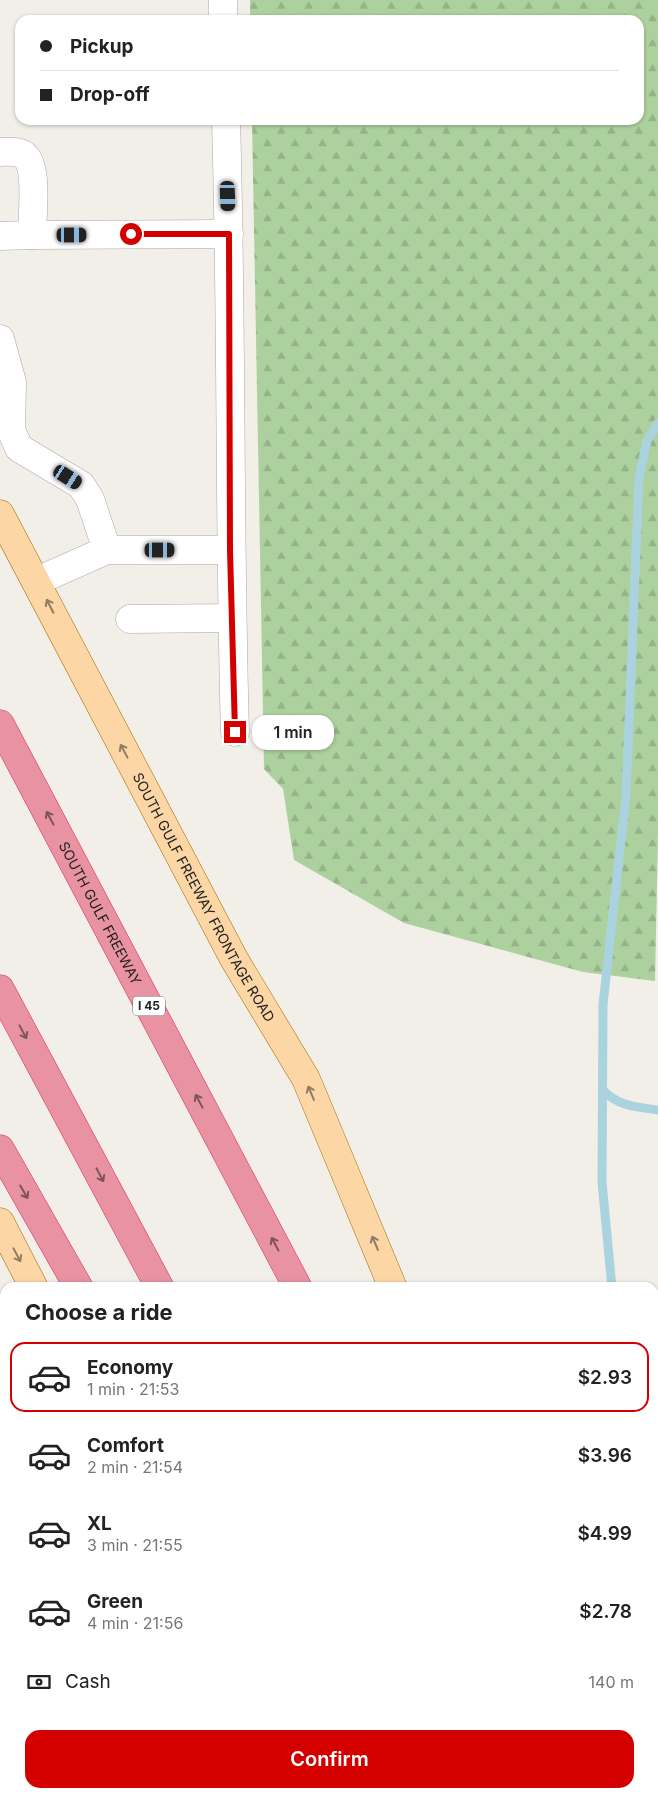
<!DOCTYPE html>
<html lang="en">
<head>
<meta charset="utf-8">
<style>
  :root { --surface:#fff; --page:#f2f2f2; --text:#222; --muted:#767676; --line:#e0e0e0; --accent:#d40000 }
  body { margin:0; font-family:Inter,sans-serif; background:var(--page); color:var(--text); height:100vh; display:flex; flex-direction:column; font-size:19px; white-space:nowrap }
  * { box-sizing:border-box; margin:0 }
  p { font-size:16px; color:var(--muted) }
  .icon { flex:none; width:28px; height:28px; fill:none; stroke:currentColor; stroke-width:2; stroke-linecap:round; stroke-linejoin:round }
  .map { position:relative; flex:1; overflow:hidden }
  .sheet { position:absolute; left:0px; top:1282px; width:659px; height:516px; display:flex; flex-direction:column; background:var(--surface); border-radius:15px 15px 0 0; box-shadow:0 1px 4px #0004 }
  .sheet>* { flex:none }
  .hud { position:absolute; left:15px; top:15px; width:629px; height:110px; border-radius:15px; box-shadow:0 1px 4px #0004; display:grid; align-content:center; height:110px; padding:0 25px; background:var(--surface) }
  .end { position:absolute; width:22px; height:22px; margin:-11px; border:6px solid #d40000; background:#fff; box-shadow:0 0 0 2px #fff }
  .from { border-radius:50% }
  .bubble { position:absolute; height:35px; border-radius:15px; background:var(--surface); box-shadow:0 1px 4px #0004; font-size:16px; font-weight:600; line-height:35px; text-align:center }
  .car { position:absolute; width:15px; height:30px; margin:-15px -8px; border-radius:6px; box-shadow:0 0 4px 1px #0007; background:linear-gradient(#222 24%,#8ab4d8 0 40%,#222 0 76%,#8ab4d8 0 86%,#222 0) }
  .hud b { display:flex; align-items:center; gap:18px; height:48px; font-size:19px }
  .hud b+b { border-top:1px solid var(--line) }
  .hud i { width:12px; height:12px; background:var(--text) }
  ul { padding:0; list-style:none }
  li { display:flex; align-items:center; gap:15px; height:70px; margin:0 10px 8px; padding:0 15px; border:2px solid transparent; border-radius:15px }
  li div { flex:1 }
  li b { display:block; font-size:19px }
  li em { font-style:normal; font-weight:600 }
  li.on { border-color:var(--accent) }
  li>.icon { width:45px; height:45px; stroke-width:1.5 }
  h2 { padding:0 25px; font-size:22px; line-height:60px }
  .pay { display:flex; align-items:center; gap:12px; height:55px; padding:0 25px; font-size:19px }
  .pay p { margin-inline-start:auto }
  .button { display:flex; gap:10px; margin-top:auto; padding:10px 25px }
  .button a { flex:1; height:58px; border-radius:15px; background:var(--accent); color:#fff; font-size:20px; font-weight:600; line-height:58px; text-align:center }
  .map>svg:first-child { display:block }
</style>
</head>
<body>
<div class="map">
<svg width="658" height="1798" viewBox="0 0 658 1798">
  <defs>
    <pattern id="forest-firs" width="22" height="20" patternUnits="userSpaceOnUse" patternTransform="scale(1.25)"><rect width="22" height="20" fill="#add19e"/><path d="M5 1l3.5 6h-7zM16 11l3.5 6h-7z" fill="#95b388"/></pattern>
  </defs>
  <rect width="100%" height="100%" fill="#f2efe9"/>
  <polygon fill="url(#forest-firs)" points="250,0 658,0 658,834 655,981 583,972 404,923 294,860 283,789 264,769 252,120 639,120 639,20 250,20"/>
  <g fill="none" stroke-linecap="round" stroke-linejoin="round">
    <g stroke="#aad3df" stroke-width="9">
      <path d="M603,1090C617,1106 637,1107 658,1110"/>
      <polyline points="612,1288 602,1182 603,1004 626,796 639,478 647,441 658,423"/>
      <polyline points="654,1492 658,1508"/>
    </g>
    <g stroke="#a9a9a9" stroke-width="29">
      <g id="minor">
        <polyline points="223,0 223,20"/>
        <path d="M226,120C232,324 229,528 235,732"/>
        <path d="M0,152C8,152 20,150 26,157C38,170 32,218 32,235L0,236"/>
        <polyline points="32,235 229,234"/>
        <polyline points="0,339 12,382 11,430 19,448 81,485 90,499 107,550 230,550"/>
        <polyline points="37,581 107,550"/>
        <polyline points="130,619 231,618"/>
        <polyline points="0,1398 5,1408"/>
        <polyline points="0,1469 5,1469"/>
        <polyline points="9,1798 10,1794"/>
        <polyline points="155,1798 156,1794"/>
      </g>
    </g>
    <g stroke="#a06b00" stroke-width="29">
      <g id="major">
        <path id="s1" d="M0,514L234,959L306,1079L393,1288"/>
        <polyline points="0,1222 34,1288"/>
        <polyline points="310,1794 312,1798"/>
        <polyline points="639,1794 642,1798"/>
      </g>
    </g>
    <g stroke="#dc2a67" stroke-width="29">
      <g id="highway">
        <path id="s2" d="M0,724L298,1288"/>
        <polyline points="0,989 160,1288"/>
        <polyline points="0,1149 79,1288"/>
        <polyline points="356,1794 358,1798"/>
        <polyline points="428,1794 431,1798"/>
        <polyline points="553,1794 555,1798"/>
        <polyline points="616,1794 618,1798"/>
      </g>
    </g>
    <use href="#minor" stroke="#fff" stroke-width="28"/>
    <use href="#major" stroke="#fcd6a4" stroke-width="28"/>
    <use href="#highway" stroke="#e892a2" stroke-width="28"/>
  </g>
  <defs><path id="oneway-shaft" d="M-6 0H5M1.5-3L5.5 0L1.5 3" fill="none" stroke-width="1.6" stroke-linecap="round" stroke-linejoin="round" transform="scale(1.25)"/></defs>
  <g stroke="#8f7c63">
    <use href="#oneway-shaft" transform="translate(50 606) rotate(-117)"/>
    <use href="#oneway-shaft" transform="translate(124 751) rotate(-118)"/>
    <use href="#oneway-shaft" transform="translate(311 1093) rotate(-113)"/>
    <use href="#oneway-shaft" transform="translate(375 1243) rotate(-113)"/>
    <use href="#oneway-shaft" transform="translate(17 1255) rotate(62)"/>
  </g>
  <g stroke="#7b545c">
    <use href="#oneway-shaft" transform="translate(50 818) rotate(-118)"/>
    <use href="#oneway-shaft" transform="translate(23 1032) rotate(62)"/>
    <use href="#oneway-shaft" transform="translate(199 1101) rotate(-118)"/>
    <use href="#oneway-shaft" transform="translate(100 1175) rotate(62)"/>
    <use href="#oneway-shaft" transform="translate(24 1192) rotate(60)"/>
    <use href="#oneway-shaft" transform="translate(275 1244) rotate(-118)"/>
  </g>
  <g fill="none" stroke-linecap="round" stroke-linejoin="round">
    <polyline stroke="#d40000" stroke-width="6" points="131,234 229,234 230,550 235,732"/>
  </g>
  <g text-anchor="middle" stroke-width="4" stroke-linejoin="round" paint-order="stroke">
    <rect fill="#fff" stroke="#646464" stroke-width="1" x="133" y="996.5" width="32" height="19" rx="4"/>
    <g font-size="12" font-weight="bold" fill="#222">
      <text x="149" y="1010">I 45</text>
    </g>
    <g font-size="14" fill="#222" stroke="#fff">
      <text dy="5" stroke="none"><textPath href="#s1" startOffset="434">SOUTH GULF FREEWAY FRONTAGE ROAD</textPath></text>
      <text dy="5" stroke="none"><textPath href="#s2" startOffset="214">SOUTH GULF FREEWAY</textPath></text>
    </g>
  </g>
</svg>
<i class="end from" style="left:131px;top:234px"></i>
<i class="end" style="left:235px;top:732px"></i>
<div class="bubble" style="left:252px;top:715px;width:82px">1 min</div>
<i class="car" style="left:228px;top:196px;rotate:178deg"></i>
<i class="car" style="left:72px;top:235px;rotate:90deg"></i>
<i class="car" style="left:68px;top:477px;rotate:122deg"></i>
<i class="car" style="left:160px;top:550px;rotate:90deg"></i>
<div class="hud">
<b><i class="from"></i>Pickup</b>
<b><i></i>Drop-off</b>
</div>
<section class="sheet">
<h2>Choose a ride</h2>
<ul>
<li class="on"><svg class="icon" aria-label="car" viewBox="0 0 24 24"><path d="M5 17H2v-5l4-1 3-4h7l3 4 3 1v5h-3M9 17h6M6 11h13"/><circle cx="7" cy="17" r="2"/><circle cx="17" cy="17" r="2"/></svg><div><b>Economy</b><p>1 min · 21:53</p></div><em>$2.93</em></li>
<li><svg class="icon" aria-label="car" viewBox="0 0 24 24"><path d="M5 17H2v-5l4-1 3-4h7l3 4 3 1v5h-3M9 17h6M6 11h13"/><circle cx="7" cy="17" r="2"/><circle cx="17" cy="17" r="2"/></svg><div><b>Comfort</b><p>2 min · 21:54</p></div><em>$3.96</em></li>
<li><svg class="icon" aria-label="car" viewBox="0 0 24 24"><path d="M5 17H2v-5l4-1 3-4h7l3 4 3 1v5h-3M9 17h6M6 11h13"/><circle cx="7" cy="17" r="2"/><circle cx="17" cy="17" r="2"/></svg><div><b>XL</b><p>3 min · 21:55</p></div><em>$4.99</em></li>
<li><svg class="icon" aria-label="car" viewBox="0 0 24 24"><path d="M5 17H2v-5l4-1 3-4h7l3 4 3 1v5h-3M9 17h6M6 11h13"/><circle cx="7" cy="17" r="2"/><circle cx="17" cy="17" r="2"/></svg><div><b>Green</b><p>4 min · 21:56</p></div><em>$2.78</em></li>
</ul>
<div class="pay"><svg class="icon" aria-label="cash" viewBox="0 0 24 24"><path d="M3 7h18v10H3z"/><circle cx="12" cy="12" r="2"/></svg>Cash<p>140 m</p></div>
<div class="button"><a>Confirm</a></div>
</section>
</div>
</body>
</html>
